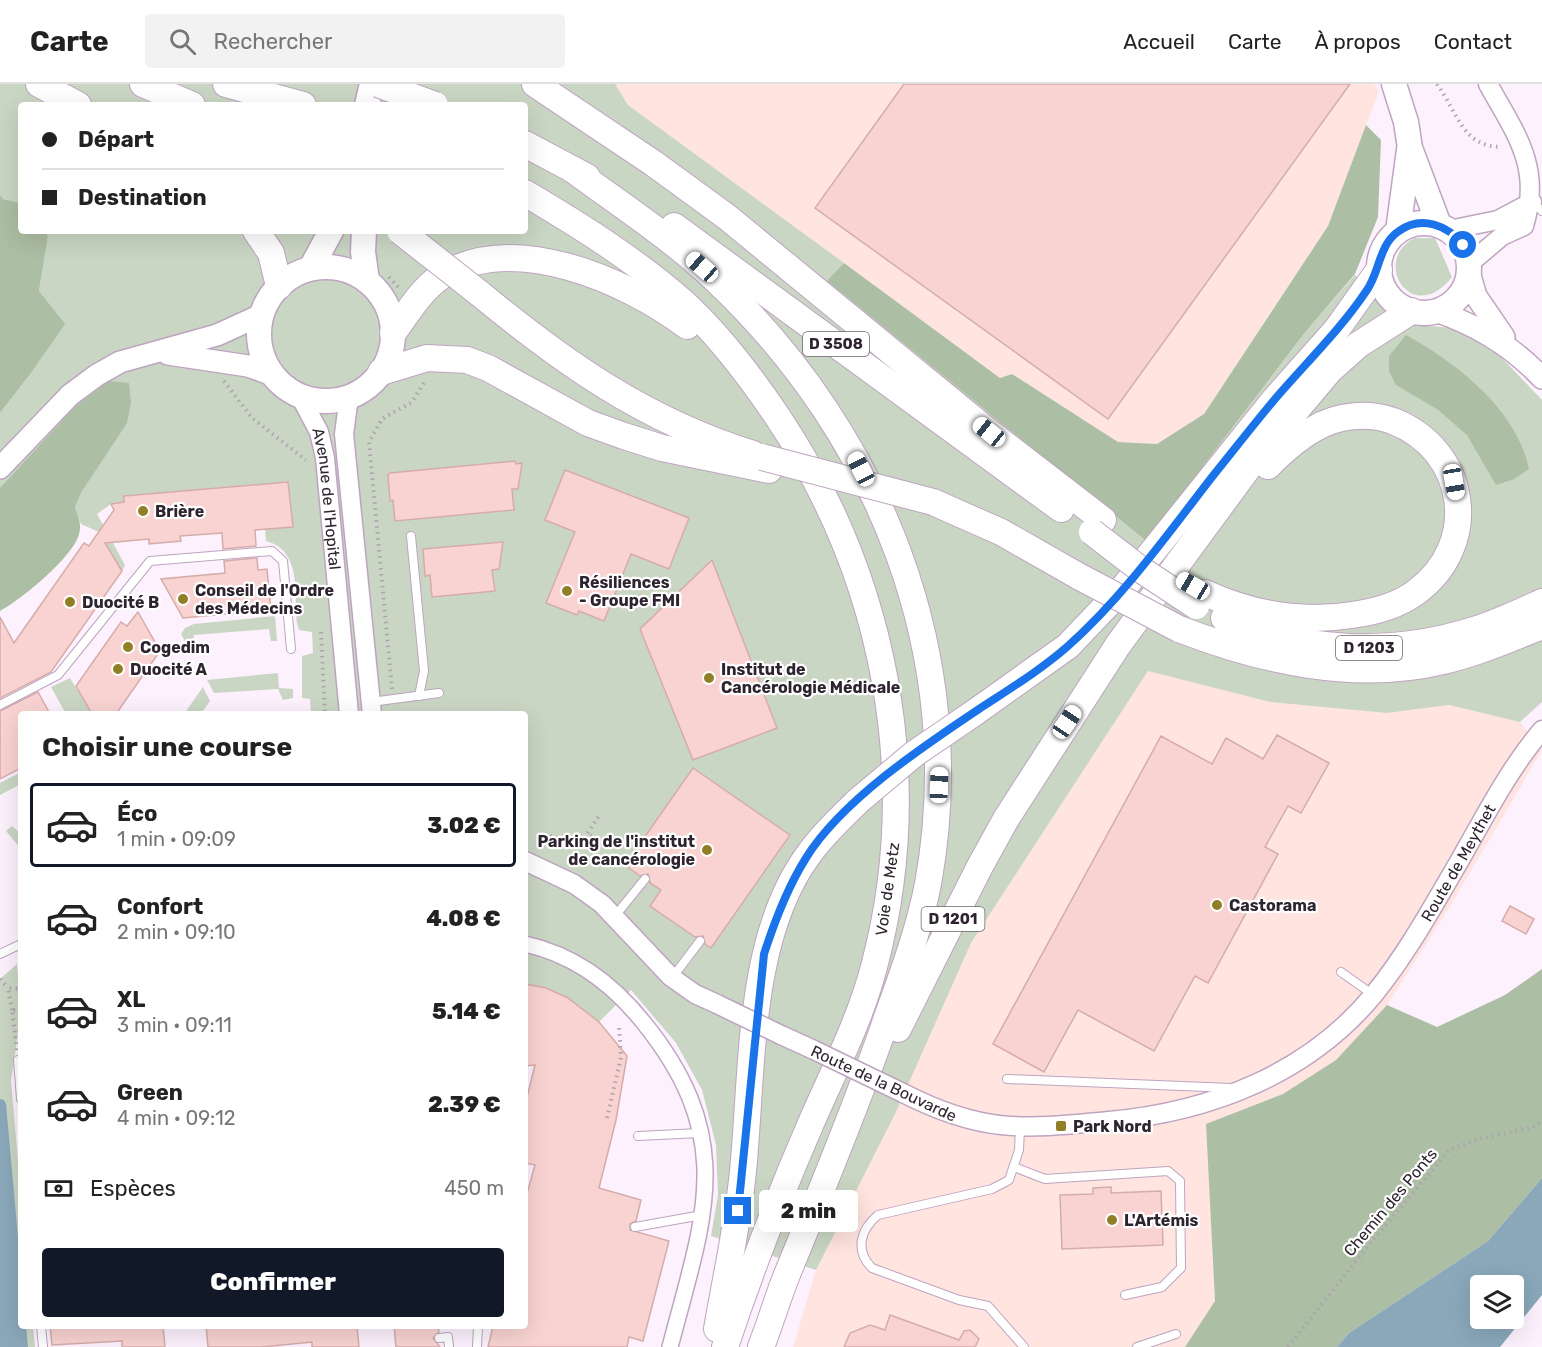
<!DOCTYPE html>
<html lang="fr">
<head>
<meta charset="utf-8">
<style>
  :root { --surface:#fff; --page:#f2f2f2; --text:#222; --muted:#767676; --line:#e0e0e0; --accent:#111827 }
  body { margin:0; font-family:Rubik,sans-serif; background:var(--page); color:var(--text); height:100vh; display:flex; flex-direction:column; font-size:22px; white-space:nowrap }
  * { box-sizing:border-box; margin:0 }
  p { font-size:20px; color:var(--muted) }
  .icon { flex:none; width:33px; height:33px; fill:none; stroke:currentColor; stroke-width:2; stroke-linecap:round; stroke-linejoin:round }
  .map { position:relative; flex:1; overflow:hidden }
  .panel { position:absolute; left:18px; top:627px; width:510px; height:618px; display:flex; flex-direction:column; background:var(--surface); border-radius:6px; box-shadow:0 6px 24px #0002 }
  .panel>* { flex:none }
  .guide { position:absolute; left:18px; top:18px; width:510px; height:132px; border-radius:6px; box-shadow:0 6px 24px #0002; display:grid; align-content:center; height:132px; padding:0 24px; background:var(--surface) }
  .buttons { position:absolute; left:1470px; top:1191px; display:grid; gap:12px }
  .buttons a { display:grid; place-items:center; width:54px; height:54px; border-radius:6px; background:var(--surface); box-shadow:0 6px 24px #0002; font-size:30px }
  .end { position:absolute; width:27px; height:27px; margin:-14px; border:8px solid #1a73e8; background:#fff; box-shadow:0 0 0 3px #fff }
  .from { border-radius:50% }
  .bubble { position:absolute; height:42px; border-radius:6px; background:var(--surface); box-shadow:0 6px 24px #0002; font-size:20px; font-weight:800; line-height:42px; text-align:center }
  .car { position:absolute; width:18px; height:36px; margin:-18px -9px; border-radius:8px; box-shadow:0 0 4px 2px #0007; background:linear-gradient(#fff 24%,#345 0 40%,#fff 0 76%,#345 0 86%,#fff 0) }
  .guide b { display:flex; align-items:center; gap:21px; height:57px; font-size:22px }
  .guide b+b { border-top:2px solid var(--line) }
  .guide i { width:15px; height:15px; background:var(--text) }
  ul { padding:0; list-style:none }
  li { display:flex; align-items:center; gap:18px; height:84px; margin:0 12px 9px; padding:0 12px; border:3px solid transparent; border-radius:6px }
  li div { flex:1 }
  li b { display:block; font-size:22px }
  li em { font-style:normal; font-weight:800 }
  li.active { border-color:var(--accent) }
  li>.icon { width:54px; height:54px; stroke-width:1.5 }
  h2 { padding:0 24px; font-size:27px; line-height:72px }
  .pay { display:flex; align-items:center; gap:15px; height:66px; padding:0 24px; font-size:22px }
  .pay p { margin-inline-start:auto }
  .primary-button { display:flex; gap:12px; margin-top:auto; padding:12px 24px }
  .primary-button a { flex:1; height:69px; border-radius:6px; background:var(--accent); color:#fff; font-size:24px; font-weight:800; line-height:69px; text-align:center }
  header { display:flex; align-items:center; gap:36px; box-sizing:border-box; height:84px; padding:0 30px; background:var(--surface); border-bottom:2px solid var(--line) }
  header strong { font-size:28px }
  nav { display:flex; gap:33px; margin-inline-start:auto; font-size:21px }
  .search { width:420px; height:54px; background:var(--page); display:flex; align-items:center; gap:15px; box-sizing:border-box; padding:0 21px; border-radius:6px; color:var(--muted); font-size:22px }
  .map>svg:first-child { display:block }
</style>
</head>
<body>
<header>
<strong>Carte</strong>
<div class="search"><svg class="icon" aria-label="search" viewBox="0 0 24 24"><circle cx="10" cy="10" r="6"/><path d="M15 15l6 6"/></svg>Rechercher</div>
<nav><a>Accueil</a><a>Carte</a><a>À propos</a><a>Contact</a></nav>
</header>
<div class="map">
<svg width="1542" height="1263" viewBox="0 0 1542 1263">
  <rect width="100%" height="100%" fill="#fcf1fd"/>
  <g fill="#ffe4df">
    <polygon points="615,0 1374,0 1379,7 1328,142 1204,330 1157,360 1118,358 1012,290 1000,294 628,21"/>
    <polygon points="1148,587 1270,618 1387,629 1449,621 1520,638 1542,666 1449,824 1387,921 1336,976 1283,1010 1206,1040 1215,1217 1185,1263 793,1263 816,1186 895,1030 971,859"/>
  </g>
  <g fill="#cad6c4">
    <path d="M0,0H615L628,21L844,179L828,198L1146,457L1303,251L1355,191L1406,240L1466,245L1503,275L1542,316V618L1520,638L1449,621L1387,629L1270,618L1148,587L971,859L895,1030L816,1186L711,1152L718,1111L716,1061L702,1006L676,959L631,906L599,938C575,919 555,906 525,900V630H311L310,615L302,614V572L313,569L312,548L299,546L297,539C294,508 302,467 266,457L265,445L293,442L288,398L124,412V418L111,420L97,430L125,481L122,487L99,448L81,440L75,423L82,407L0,404V329L31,289L64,240L39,207L48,152L44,147H525V21H21V119L3,115L0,111Z"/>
    <path d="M1415,154H1435L1452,193C1412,244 1370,176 1415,154Z"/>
    <polygon points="275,532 277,557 271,557 269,545 194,551 193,564 187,561 181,550 185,544 194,540"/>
    <polygon points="278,589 279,604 293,605 293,614 283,616 278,605 214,609 207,596"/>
    <polygon points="70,594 92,630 66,630 51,603"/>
    <polygon points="203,603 210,617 201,630 184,630"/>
    <polygon points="21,688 21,700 0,711 0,699"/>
    <polygon points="12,742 21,750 21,765 6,747"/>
    <polygon points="17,880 21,927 11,997 21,1110 21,1242 33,1242 35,1263 0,1263 0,895"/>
  </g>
  <g fill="#acbea3">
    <polygon points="1366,41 1381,56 1378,133 1355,190 1303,251 1146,457 827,197 844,179 1000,294 1012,290 1118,358 1157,360 1204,330 1328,142"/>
    <polygon points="0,111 3,115 21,119 21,147 44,147 48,152 39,207 65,240 31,289 0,329"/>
    <path d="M1406,251C1457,279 1517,326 1529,385L1514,395L1496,401L1467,351L1437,325L1396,301L1389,287V272Z"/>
    <path d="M109,297L129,299L131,319L127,339L82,407L75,423C78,432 82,440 79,450C74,472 21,516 0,527V404L76,322Z"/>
    <polygon points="1542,885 1542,1094 1488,1157 1349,1249 1337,1263 1185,1263 1215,1217 1206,1040 1283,1010 1336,976 1387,921 1437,943 1505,911"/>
  </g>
  <g fill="#8aa8ba" fill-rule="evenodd">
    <polygon points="0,1015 4,1016 6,1020 21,1187 21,1242 26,1242 28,1263 0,1263"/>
    <path d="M1542,1094V1211L1500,1263H1337L1349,1249L1488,1157ZM1480,1202H1514V1234H1480Z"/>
  </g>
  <g fill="#f8d3d1" stroke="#d6acaa" stroke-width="1.5">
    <polygon points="904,0 1350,0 1108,335 815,124"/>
    <polygon points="515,377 516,380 522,379 518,405 512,405 514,426 395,437 393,416 390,417 388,391 390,389"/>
    <polygon points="565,386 689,434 669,485 631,470 604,537 579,527 577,531 546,519 575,448 545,436"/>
    <polygon points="288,398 293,443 255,446 256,462 223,465 222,449 180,452 181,457 149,460 149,455 105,459 122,487 51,588 0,614 0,533 14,559 84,459 89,462 114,426 111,420 124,418 124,412"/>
    <polygon points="503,458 499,485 492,486 495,507 432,513 430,491 425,492 423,465"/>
    <polygon points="257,474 258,486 267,485 271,526 183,534 161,495 225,489 224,477"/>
    <polygon points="712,476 777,644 693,676 640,545"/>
    <polygon points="138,528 160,567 116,630 92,630 76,602 121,538 127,542"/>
    <polygon points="38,608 50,630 21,630 21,684 0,695 0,627"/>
    <polygon points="1277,651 1329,679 1301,729 1288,722 1265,763 1278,770 1208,899 1195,892 1154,967 1078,926 1044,988 993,960 1161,652 1212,680 1226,654 1263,675"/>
    <polygon points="693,684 790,751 711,864 705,860 703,852 695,853 650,822 661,806 650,799 648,790 640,792 625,781"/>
    <polygon points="1510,822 1534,835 1526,850 1502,837"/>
    <polygon points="525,900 546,904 568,914 599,938 627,972 616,1036 599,1104 641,1116 636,1137 630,1140 630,1146 669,1157 643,1257 629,1253 627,1263 488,1263 493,1242 525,1242 525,1117 535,1081 525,1079 525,1021 535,981 525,982"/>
    <polygon points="1111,1103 1111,1109 1161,1107 1163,1161 1062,1165 1060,1111 1093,1110 1093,1104"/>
    <polygon points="890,1231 959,1256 964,1247 970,1246 979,1255 975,1263 844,1263 850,1249 870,1241 885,1246"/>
    <polygon points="50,1242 163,1242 165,1263 122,1263 122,1257 52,1261"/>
    <polygon points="206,1242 357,1242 359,1263 312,1263 312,1258 262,1263 208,1263"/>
    <polygon points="394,1242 438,1242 439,1248 433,1254 440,1263 396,1263"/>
  </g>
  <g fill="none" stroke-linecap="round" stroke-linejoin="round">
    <g stroke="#bea4c0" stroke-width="10">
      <g id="service">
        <polyline points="1532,118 1542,127"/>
        <polyline points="411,452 424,587 419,612"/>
        <polyline points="371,618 439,609"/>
        <polyline points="0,621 58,591 150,477 272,467 283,477 291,565"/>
        <polyline points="615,832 645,795"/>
        <polyline points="0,870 21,860"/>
        <polyline points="1341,888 1372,910"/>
        <polyline points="672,894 700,857"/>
        <polyline points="18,976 21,1015"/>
        <polyline points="1007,995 1231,1004"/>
        <path d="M1020,1044L1019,1066L1009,1096L992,1105L878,1131C861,1145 854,1166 872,1184L959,1216L988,1222L1024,1263"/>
        <polyline points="638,1052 700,1049"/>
        <polyline points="1014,1083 1045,1095 1168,1087 1180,1097 1181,1184 1162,1203 1125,1211"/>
        <polyline points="635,1143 702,1131"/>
        <polyline points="41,1242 43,1263"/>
        <polyline points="439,1254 448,1253 449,1263"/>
        <polyline points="477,1263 478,1242"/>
        <polyline points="1137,1263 1176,1250"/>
      </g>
    </g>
    <g stroke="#bea4c0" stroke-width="18">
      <path id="minor" d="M525,860C575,871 613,900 644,939C738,1056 704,1133 670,1263"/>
    </g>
    <g stroke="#bea4c0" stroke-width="21">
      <g id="tertiary">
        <polyline points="1449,146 1498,136 1532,118"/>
        <path d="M1469,180L1502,152L1524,142C1542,83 1516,50 1488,0"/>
        <path id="s1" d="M300,312L319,348L325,374L349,630"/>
        <polyline points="349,313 344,350 372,630"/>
        <polyline points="525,777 574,800 602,820 671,893 695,910 717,920"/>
        <polyline points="781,951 814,966"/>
        <path id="s2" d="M903,1009C983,1050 1023,1045 1109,1037C1210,1028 1309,990 1375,909C1408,868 1433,822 1460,776C1485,732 1509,685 1542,646"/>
      </g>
    </g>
    <g stroke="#bea4c0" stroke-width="24">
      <g id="secondary">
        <polyline points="1469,188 1476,212 1504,253"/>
        <path d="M1436,227C1477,241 1512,262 1542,294"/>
        <polyline points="168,270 248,282 273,291"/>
        <polyline points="0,384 70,311 97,291 120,278 217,251 261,231"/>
      </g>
    </g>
    <g stroke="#bea4c0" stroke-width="27">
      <g id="primary">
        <polyline points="1394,0 1406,38 1410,64 1439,141"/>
        <polyline points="367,21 372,0"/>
        <circle cx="1424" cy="184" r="45"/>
        <polyline points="364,147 363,168 367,197"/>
        <polyline points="1398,147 1409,66"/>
        <circle cx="326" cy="250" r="67"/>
        <polyline points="311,184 331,147"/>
      </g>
    </g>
    <g stroke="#bea4c0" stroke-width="28">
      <g id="trunk">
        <polyline points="39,0 78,21"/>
        <polyline points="143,0 192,21"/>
        <polyline points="226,0 303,21"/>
        <polyline points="535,0 653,79 727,133 989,348 1103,436"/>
        <polyline points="525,60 587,93"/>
        <path d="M572,85C621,121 672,154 716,196C881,352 969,574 928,800C918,851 899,899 882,948C853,1031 819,1112 786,1193C777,1216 770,1240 761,1263"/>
        <path d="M525,109C581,142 635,176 684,219C720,252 750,292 777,332C884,491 924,691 875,879C861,935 834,986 811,1039C779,1113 750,1187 725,1263"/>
        <polyline points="674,142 1061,425"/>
        <polyline points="256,147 271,169 279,202"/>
        <path d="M479,209C564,279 646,337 753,370"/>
        <path d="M393,249C407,230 420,207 440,193C512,146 626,196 687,242"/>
        <polyline points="381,288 427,274 467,276 488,284 588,339 624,352 662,364 769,386"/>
        <polyline points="933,418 1001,448 1080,493"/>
        <path d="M1205,509C1251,530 1301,539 1352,531C1374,528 1397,522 1415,509C1482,461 1468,366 1393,337C1367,328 1337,331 1314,345C1296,355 1282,368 1268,382"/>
        <path d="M1224,534C1305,569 1391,572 1474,546C1497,539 1520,528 1542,518"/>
        <path d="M1179,545C1262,577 1354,598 1443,577C1477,569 1510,555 1542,542"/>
        <polyline points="974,629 1068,562 1125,502 1275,315 1337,245 1379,186"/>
        <polyline points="898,945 979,784 1006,735 1118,561 1251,380 1330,286 1358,261 1411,227"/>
        <path d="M717,1245C726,1192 738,1140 743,1087C753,987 747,853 809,770C823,750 841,734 858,717"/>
      </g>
    </g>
    <g stroke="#ada3ae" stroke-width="4" stroke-dasharray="1.5 4.5" stroke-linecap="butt">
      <path d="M1437,0C1458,29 1462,63 1502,63"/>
      <polyline points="389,193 399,204"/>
      <polyline points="224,297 252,334 306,376"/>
      <polyline points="321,548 325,630"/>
      <polyline points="392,605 369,358 382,335 412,318 425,297"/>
      <polyline points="537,764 549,752 605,763 607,758 587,750 599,732"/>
      <polyline points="0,895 8,904"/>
      <polyline points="12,926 8,904 21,905"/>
      <polyline points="17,966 12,926 21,926"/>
      <polyline points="607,1034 621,973 619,942"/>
      <polyline points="1288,1263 1364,1167 1450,1065 1483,1054 1533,1043 1542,1037"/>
    </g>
    <use href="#service" stroke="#fff" stroke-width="8"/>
    <use href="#minor" stroke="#fff" stroke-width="15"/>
    <use href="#tertiary" stroke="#fff" stroke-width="18"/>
    <use href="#secondary" stroke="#fff" stroke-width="21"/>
    <use href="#primary" stroke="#fff" stroke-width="24"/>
    <use href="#trunk" stroke="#fff" stroke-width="26"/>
    <g stroke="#bea4c0" stroke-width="21" stroke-linecap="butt">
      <g id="tertiary-bridge">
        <polyline points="717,920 781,951"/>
        <polyline points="814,966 903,1009"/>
      </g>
    </g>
    <g stroke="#bea4c0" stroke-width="28" stroke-linecap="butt">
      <g id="trunk-bridge">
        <polyline points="378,0 435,21"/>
        <polyline points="400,147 479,209"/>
        <polyline points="762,373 933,418"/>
        <polyline points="1092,448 1140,485 1196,522"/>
        <polyline points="1080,493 1179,545"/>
        <polyline points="858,717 914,670 974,629"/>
      </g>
    </g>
    <use href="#tertiary-bridge" stroke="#fff" stroke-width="18"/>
    <use href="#trunk-bridge" stroke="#fff" stroke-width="26"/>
  </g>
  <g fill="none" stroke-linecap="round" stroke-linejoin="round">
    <path stroke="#1a73e8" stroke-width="8" d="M738,1127L764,870C775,836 787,804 806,774C842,716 925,661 982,623C1011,604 1042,585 1068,562C1123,513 1167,451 1212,393C1233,367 1254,340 1275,315C1306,279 1341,245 1367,206C1380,187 1379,160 1399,147C1421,131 1448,141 1463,161"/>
  </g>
  <g fill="#907f26" stroke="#fff" stroke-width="2">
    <circle cx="143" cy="427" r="6"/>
    <circle cx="567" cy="507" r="6"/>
    <circle cx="183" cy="515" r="6"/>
    <circle cx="70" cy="518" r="6"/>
    <circle cx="128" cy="563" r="6"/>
    <circle cx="118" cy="585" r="6"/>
    <circle cx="709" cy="594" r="6"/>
    <circle cx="707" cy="766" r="6"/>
    <circle cx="1217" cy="821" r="6"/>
    <rect x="1055" y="1036" width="12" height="12" rx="3"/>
    <circle cx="1112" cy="1136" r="6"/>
  </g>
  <g text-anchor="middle" stroke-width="4.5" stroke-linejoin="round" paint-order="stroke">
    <g fill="#fff" stroke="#6d666d" stroke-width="1.5">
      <rect x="803" y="248" width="66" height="24" rx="4.5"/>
      <rect x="1336" y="552" width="66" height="24" rx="4.5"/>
      <rect x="921.5" y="823" width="63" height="24" rx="4.5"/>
    </g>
    <g font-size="15" font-weight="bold" fill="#2e242f">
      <text x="836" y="265">D 3508</text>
      <text x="1369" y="569">D 1203</text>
      <text x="953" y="840">D 1201</text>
    </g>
    <g font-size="16" fill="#2e242f" stroke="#fff">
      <text dy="6" stroke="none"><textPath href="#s1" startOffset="108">Avenue de l'Hopital</textPath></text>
      <text dy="6" stroke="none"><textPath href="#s2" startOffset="670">Route de Meythet</textPath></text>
      <text transform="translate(887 805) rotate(-82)" y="6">Voie de Metz</text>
      <text transform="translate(884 999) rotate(25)" y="6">Route de la Bouvarde</text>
      <text transform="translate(1390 1118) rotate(-50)" y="6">Chemin des Ponts</text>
    </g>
    <g font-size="16" font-weight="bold" fill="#2e242f" stroke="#fff" text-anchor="start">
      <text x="155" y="433">Brière</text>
      <text x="579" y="504">Résiliences<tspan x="579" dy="18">- Groupe FMI</tspan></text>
      <text x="195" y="512">Conseil de l'Ordre<tspan x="195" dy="18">des Médecins</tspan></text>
      <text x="82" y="524">Duocité B</text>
      <text x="140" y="569">Cogedim</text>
      <text x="130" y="591">Duocité A</text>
      <text x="721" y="591">Institut de<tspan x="721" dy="18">Cancérologie Médicale</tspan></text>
      <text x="695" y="763" text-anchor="end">Parking de l'institut<tspan x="695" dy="18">de cancérologie</tspan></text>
      <text x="1229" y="827">Castorama</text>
      <text x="1073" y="1048">Park Nord</text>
      <text x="1124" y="1142">L'Artémis</text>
    </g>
  </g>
</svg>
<div class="buttons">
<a><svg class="icon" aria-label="layers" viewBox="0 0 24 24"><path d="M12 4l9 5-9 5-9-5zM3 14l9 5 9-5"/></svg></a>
</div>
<i class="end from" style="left:1463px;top:161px"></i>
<i class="end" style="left:738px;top:1127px"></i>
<div class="bubble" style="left:759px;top:1106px;width:99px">2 min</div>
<i class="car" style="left:702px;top:183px;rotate:311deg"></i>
<i class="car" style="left:989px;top:348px;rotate:309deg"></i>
<i class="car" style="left:861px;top:385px;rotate:333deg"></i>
<i class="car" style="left:1454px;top:398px;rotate:170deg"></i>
<i class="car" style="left:1193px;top:502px;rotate:300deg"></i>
<i class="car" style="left:1067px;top:638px;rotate:34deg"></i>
<i class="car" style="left:939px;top:701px;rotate:2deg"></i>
<div class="guide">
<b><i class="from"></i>Départ</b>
<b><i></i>Destination</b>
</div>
<section class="panel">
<h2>Choisir une course</h2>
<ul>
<li class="active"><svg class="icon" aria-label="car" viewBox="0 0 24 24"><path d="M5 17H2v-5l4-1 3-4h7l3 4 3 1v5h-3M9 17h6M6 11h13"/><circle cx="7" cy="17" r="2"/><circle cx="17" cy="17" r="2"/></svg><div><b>Éco</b><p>1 min · 09:09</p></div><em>3.02 €</em></li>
<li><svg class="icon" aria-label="car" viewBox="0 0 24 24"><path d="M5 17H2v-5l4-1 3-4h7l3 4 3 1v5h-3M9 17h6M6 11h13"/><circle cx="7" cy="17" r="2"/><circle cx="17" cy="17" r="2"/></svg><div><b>Confort</b><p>2 min · 09:10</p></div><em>4.08 €</em></li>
<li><svg class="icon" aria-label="car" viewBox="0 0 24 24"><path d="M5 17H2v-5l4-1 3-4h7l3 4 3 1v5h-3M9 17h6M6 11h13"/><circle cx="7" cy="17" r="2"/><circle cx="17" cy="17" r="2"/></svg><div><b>XL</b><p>3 min · 09:11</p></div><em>5.14 €</em></li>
<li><svg class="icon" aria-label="car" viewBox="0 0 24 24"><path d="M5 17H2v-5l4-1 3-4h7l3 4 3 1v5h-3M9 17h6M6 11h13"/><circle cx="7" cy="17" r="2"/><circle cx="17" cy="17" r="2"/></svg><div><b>Green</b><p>4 min · 09:12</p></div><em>2.39 €</em></li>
</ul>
<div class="pay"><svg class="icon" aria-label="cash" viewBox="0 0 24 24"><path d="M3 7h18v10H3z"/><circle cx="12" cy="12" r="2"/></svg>Espèces<p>450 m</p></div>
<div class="primary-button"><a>Confirmer</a></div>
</section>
</div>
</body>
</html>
